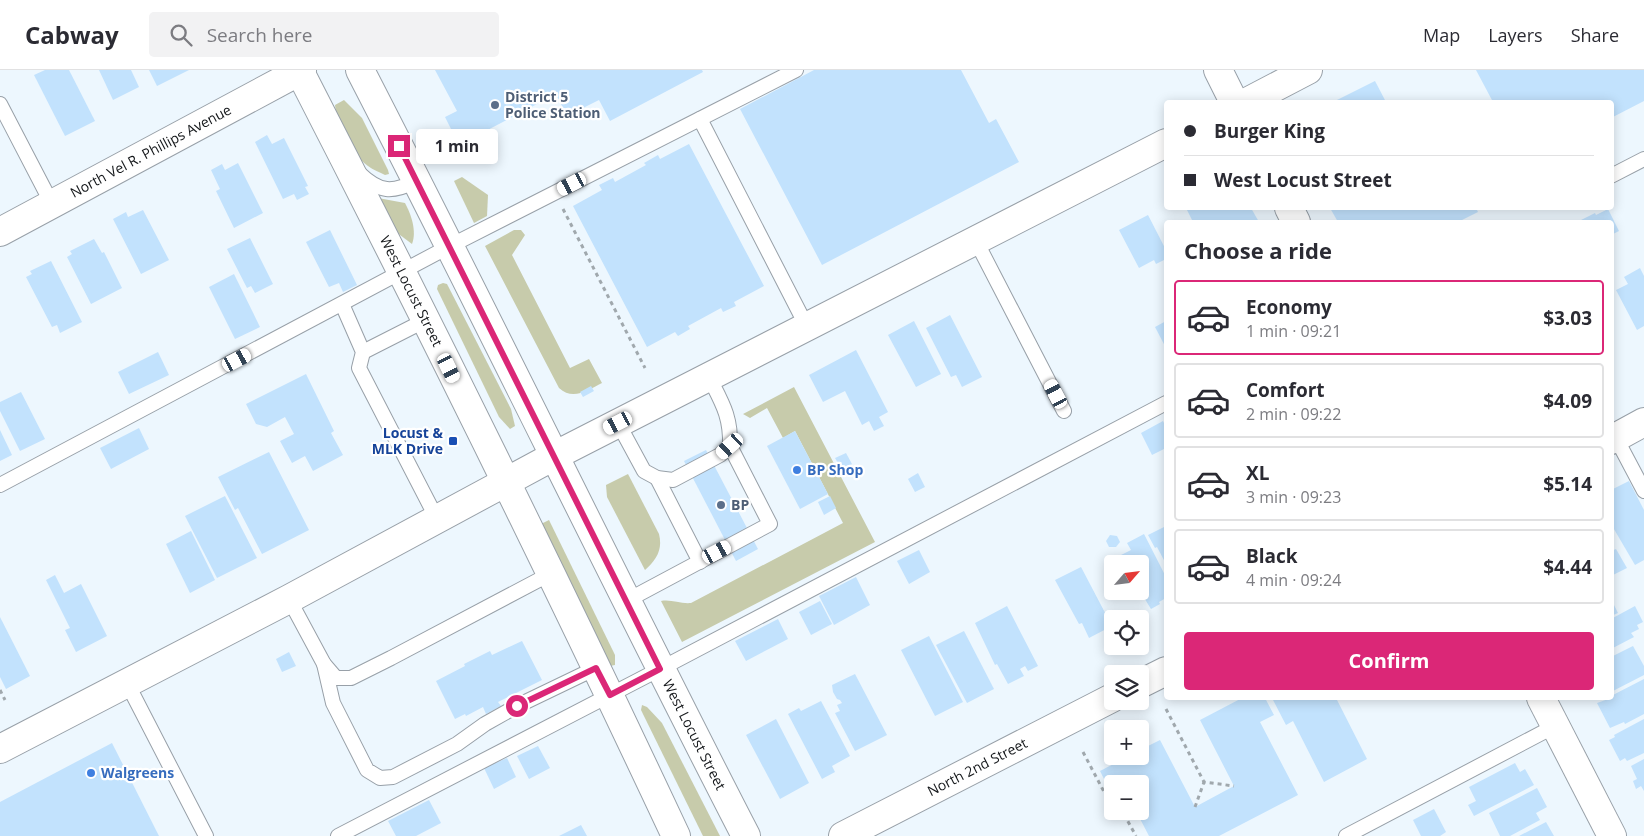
<!DOCTYPE html>
<html lang="en">
<head>
<meta charset="utf-8">
<style>
  :root { --surface:#fff; --page:#f2f2f3; --text:#2b2b33; --muted:#7c7c81; --line:#e1e1e2; --accent:#db2777 }
  body { margin:0; font-family:"Open Sans",sans-serif; background:var(--page); color:var(--text); height:100vh; display:flex; flex-direction:column; font-size:19px; white-space:nowrap }
  * { box-sizing:border-box; margin:0 }
  p { font-size:16px; color:var(--muted) }
  .icon { flex:none; width:28px; height:28px; fill:none; stroke:currentColor; stroke-width:2; stroke-linecap:round; stroke-linejoin:round }
  .map { position:relative; flex:1; overflow:hidden }
  .drawer { position:absolute; left:1164px; top:150px; width:450px; height:480px; display:flex; flex-direction:column; background:var(--surface); border-radius:5px; box-shadow:0 2px 12px #0003 }
  .drawer>* { flex:none }
  .banner { position:absolute; left:1164px; top:30px; width:450px; height:110px; border-radius:5px; box-shadow:0 2px 12px #0003; display:grid; align-content:center; height:110px; padding:0 20px; background:var(--surface) }
  .needle { width:32px; rotate:62deg }
  .tools { position:absolute; left:1104px; top:485px; display:grid; gap:10px }
  .tools a { display:grid; place-items:center; width:45px; height:45px; border-radius:5px; background:var(--surface); box-shadow:0 2px 12px #0003; font-size:25px }
  .end { position:absolute; width:22px; height:22px; margin:-11px; border:6px solid #db2777; background:#fff; box-shadow:0 0 0 2px #fff }
  .from { border-radius:50% }
  .bubble { position:absolute; height:35px; border-radius:5px; background:var(--surface); box-shadow:0 2px 12px #0003; font-size:16px; font-weight:700; line-height:35px; text-align:center }
  .car { position:absolute; width:15px; height:30px; margin:-15px -8px; border-radius:6px; box-shadow:0 0 4px 1px #0007; background:linear-gradient(#fff 24%,#345 0 40%,#fff 0 76%,#345 0 86%,#fff 0) }
  .banner b { display:flex; align-items:center; gap:18px; height:48px; font-size:19px }
  .banner b+b { border-top:1px solid var(--line) }
  .banner i { width:12px; height:12px; background:var(--text) }
  ul { padding:0; list-style:none }
  li { display:flex; align-items:center; gap:15px; height:75px; margin:0 10px 8px; padding:0 10px; border:2px solid var(--line); border-radius:5px }
  li div { flex:1 }
  li b { display:block; font-size:19px }
  li em { font-style:normal; font-weight:700 }
  li.on { border-color:var(--accent) }
  li>.icon { width:45px; height:45px; stroke-width:1.5 }
  h2 { padding:0 20px; font-size:22px; line-height:60px }
  .button { display:flex; gap:10px; margin-top:auto; padding:10px 20px }
  .button a { flex:1; height:58px; border-radius:5px; background:var(--accent); color:#fff; font-size:20px; font-weight:700; line-height:58px; text-align:center }
  header { display:flex; align-items:center; gap:30px; box-sizing:border-box; height:70px; padding:0 25px; background:var(--surface); border-bottom:1px solid var(--line) }
  header strong { font-size:24px }
  nav { display:flex; gap:28px; margin-inline-start:auto; font-size:18px }
  .search { width:350px; height:45px; background:var(--page); display:flex; align-items:center; gap:12px; box-sizing:border-box; padding:0 18px; border-radius:5px; color:var(--muted); font-size:19px }
  .map>svg:first-child { display:block }
</style>
</head>
<body>
<header>
<strong>Cabway</strong>
<div class="search"><svg class="icon" aria-label="search" viewBox="0 0 24 24"><circle cx="10" cy="10" r="6"/><path d="M15 15l6 6"/></svg>Search here</div>
<nav><a>Map</a><a>Layers</a><a>Share</a></nav>
</header>
<div class="map">
<svg width="1644" height="766" viewBox="0 0 1644 766">
  <rect width="100%" height="100%" fill="#edf7fe"/>
  <g fill="#c7cbab">
    <path d="M344,30L362,48L388,100L389,104L385,105C380,102 373,100 368,96C351,84 337,56 335,35Z"/>
    <polygon points="462,107 488,125 487,146 474,153 454,111"/>
    <path d="M378,128L405,133C411,144 417,161 412,174L396,162Z"/>
    <path d="M514,160H521L525,165L512,185L570,298L589,289L602,313C588,320 573,331 559,318L485,176Z"/>
    <polygon points="443,213 447,214 511,339 515,356 510,359 499,347 437,219 438,215"/>
    <path d="M794,317L875,472L682,572L661,531C671,529 680,534 691,533L843,453L795,361L783,368L767,338L750,348L743,344Z"/>
    <path d="M628,404L659,464C663,480 656,490 645,500L607,427L606,415Z"/>
    <polygon points="549,450 615,585 615,595 610,596 541,454"/>
    <polygon points="642,635 647,637 662,653 720,766 703,766 641,640"/>
  </g>
  <g fill="#c2e2fd">
    <polygon points="45,0 69,0 95,51 65,66 34,5"/>
    <polygon points="99,0 131,0 139,17 113,30"/>
    <polygon points="149,0 189,0 157,16"/>
    <polygon points="435,0 702,0 703,2 610,51 599,30 567,46 556,24 459,75 445,47 457,41"/>
    <polygon points="814,0 961,0 989,53 996,49 1019,92 822,195 740,39"/>
    <polygon points="1476,0 1644,0 1644,31 1611,48 1611,32 1493,32"/>
    <polygon points="1375,11 1386,32 1333,32"/>
    <polygon points="267,65 272,74 284,68 308,116 305,117 309,124 297,130 294,124 283,129 255,72"/>
    <polygon points="689,74 764,216 734,232 736,236 723,242 721,238 688,256 690,259 678,266 675,262 647,277 573,136 602,120 599,115 613,108 615,112 646,95 644,93 658,85 660,89"/>
    <polygon points="238,93 263,143 234,158 216,121 220,119 211,100 222,94 225,100"/>
    <polygon points="1186,138 1251,138 1259,152 1193,152"/>
    <polygon points="1330,138 1476,138 1478,142 1458,152 1338,152"/>
    <polygon points="1608,139 1619,161 1611,165 1611,152 1577,152 1595,143 1596,145"/>
    <polygon points="143,140 169,190 141,204 113,149 126,142 128,147"/>
    <polygon points="1148,145 1166,180 1166,189 1156,194 1154,190 1139,198 1119,160"/>
    <polygon points="330,160 357,215 343,222 339,213 329,217 306,172"/>
    <polygon points="250,168 273,214 255,223 251,216 247,218 227,179"/>
    <polygon points="94,169 102,183 104,182 122,218 91,234 67,187 72,184 70,181"/>
    <polygon points="51,191 82,252 60,263 57,255 52,257 26,207 32,204 30,201"/>
    <polygon points="1640,198 1644,206 1644,256 1637,260 1616,220 1628,214 1624,207"/>
    <polygon points="234,204 260,257 235,269 209,217"/>
    <polygon points="950,245 982,307 962,317 956,305 951,307 926,258"/>
    <polygon points="914,251 941,304 916,317 888,265"/>
    <polygon points="1166,251 1166,278 1155,257"/>
    <polygon points="856,280 888,342 879,347 884,356 874,361 869,351 862,355 845,321 823,332 809,305"/>
    <polygon points="158,282 169,305 129,324 118,302"/>
    <polygon points="306,304 334,361 331,363 343,385 313,401 305,386 292,393 280,371 294,364 285,347 267,357 256,354 246,334"/>
    <polygon points="591,316 594,321 583,327 580,322"/>
    <polygon points="21,322 45,369 20,381 0,341 0,332"/>
    <polygon points="1163,351 1166,357 1166,378 1152,385 1141,363"/>
    <polygon points="139,358 149,379 111,399 100,378"/>
    <polygon points="0,360 12,385 0,391"/>
    <polygon points="795,361 828,424 800,439 767,376"/>
    <polygon points="706,380 758,479 736,491 684,391"/>
    <polygon points="269,382 309,460 262,484 238,438 235,440 218,407"/>
    <polygon points="846,383 852,394 842,400 835,388"/>
    <polygon points="918,403 925,417 915,422 908,409"/>
    <polygon points="1629,411 1644,440 1644,490 1635,495 1611,454 1611,420"/>
    <polygon points="225,426 257,488 217,508 185,446"/>
    <polygon points="830,426 836,438 824,445 818,432"/>
    <polygon points="1166,456 1166,494 1157,477 1155,478 1148,465"/>
    <polygon points="191,461 215,510 190,523 166,474"/>
    <polygon points="1144,464 1166,507 1166,528 1159,532 1160,534 1151,539 1143,526 1144,525 1142,521 1140,521 1140,494 1126,494 1121,485 1131,480 1127,473"/>
    <polygon points="1110,465 1117,466 1120,472 1116,477 1109,477 1106,471"/>
    <polygon points="1616,479 1627,498 1611,506 1611,481"/>
    <polygon points="919,480 930,502 909,514 897,491"/>
    <polygon points="1081,497 1112,556 1089,568 1082,553 1079,554 1055,510"/>
    <polygon points="55,505 64,523 81,514 107,566 76,582 65,560 70,558 46,510"/>
    <polygon points="856,507 870,535 834,555 819,526"/>
    <polygon points="1611,529 1618,543 1611,546"/>
    <polygon points="820,531 832,554 811,565 799,542"/>
    <polygon points="1007,536 1038,596 1028,601 1025,596 1020,599 1024,606 1008,614 997,594 995,595 975,553"/>
    <polygon points="1635,536 1643,552 1637,555 1639,559 1631,563 1634,567 1611,579 1611,549"/>
    <polygon points="0,547 30,606 6,619 0,607"/>
    <polygon points="778,549 788,569 746,591 735,571"/>
    <polygon points="964,561 994,619 967,633 936,575"/>
    <polygon points="929,566 963,632 935,646 901,580"/>
    <polygon points="522,571 542,610 498,632 501,636 486,644 483,637 466,646 465,644 455,649 436,611 465,596 464,594 490,581 492,585"/>
    <polygon points="1633,576 1644,596 1644,605 1611,622 1611,587"/>
    <polygon points="289,582 296,596 282,602 276,589"/>
    <polygon points="855,604 887,665 855,681 835,643 840,641 837,635 842,633 840,630 837,629 833,622 832,615"/>
    <polygon points="1644,609 1644,644 1625,654 1624,652 1610,658 1597,633 1611,628 1611,626"/>
    <polygon points="1242,628 1265,628 1274,645 1260,652 1298,725 1219,766 1149,766 1136,741 1140,741 1140,714 1112,714 1112,725 1100,701 1129,686 1140,686 1140,680 1160,670 1195,737 1234,716 1200,650"/>
    <polygon points="1272,628 1336,628 1367,689 1324,712 1293,651 1286,655"/>
    <polygon points="821,631 850,686 832,696 835,702 822,709 788,644 799,638 801,641"/>
    <polygon points="776,649 809,713 780,729 746,665"/>
    <polygon points="1644,649 1644,683 1627,691 1625,688 1620,691 1609,670 1615,667 1614,665"/>
    <polygon points="112,673 159,766 0,766 0,732"/>
    <polygon points="538,676 550,698 529,709 517,686"/>
    <polygon points="507,688 516,707 494,719 484,698"/>
    <polygon points="1644,689 1644,721 1641,716 1636,719 1633,711 1637,709 1631,696"/>
    <polygon points="1515,693 1520,702 1525,699 1534,715 1474,746 1468,735 1476,731 1469,717"/>
    <polygon points="1537,718 1547,737 1536,743 1540,750 1510,766 1500,766 1489,743"/>
    <polygon points="429,730 441,753 416,766 396,766 388,751"/>
    <polygon points="1434,739 1446,762 1440,766 1421,766 1413,750"/>
    <polygon points="1546,752 1554,766 1519,766"/>
    <polygon points="581,755 587,766 559,766"/>
  </g>
  <g fill="none" stroke-linecap="round" stroke-linejoin="round">
    <g stroke="#98a0a8" stroke-width="16">
      <g id="lane">
        <polyline points="0,34 52,134"/>
        <polyline points="700,49 807,257"/>
        <path d="M359,103C380,123 392,123 417,111"/>
        <polyline points="1611,106 1644,89"/>
        <polyline points="976,171 1064,341"/>
        <polyline points="342,234 363,282 359,298 437,449"/>
        <polyline points="363,282 426,250"/>
        <path d="M618,353L644,401L657,408L673,410L720,385L730,376C731,346 722,333 709,307"/>
        <polyline points="1616,368 1644,421"/>
        <polyline points="657,408 700,492"/>
        <polyline points="0,415 450,176 796,0"/>
        <polyline points="289,529 324,594 336,608 351,608 391,588 550,504"/>
        <polyline points="626,531 770,454 730,376"/>
        <polyline points="324,594 333,633 367,700 380,708 393,707 457,674 485,654 517,636 596,598"/>
        <polyline points="127,613 206,766"/>
        <polyline points="338,766 660,599 1166,333"/>
        <polyline points="1346,766 1555,656"/>
      </g>
    </g>
    <g stroke="#98a0a8" stroke-width="30">
      <g id="street">
        <polyline points="1218,0 1234,32"/>
        <polyline points="1289,138 1296,152"/>
        <path id="s1" d="M0,162L302,0"/>
        <polyline points="1611,370 1644,352"/>
        <polyline points="1140,614 1166,601"/>
        <polyline points="1541,628 1612,766"/>
        <path id="s2" d="M843,766L1112,628"/>
      </g>
    </g>
    <g stroke="#98a0a8" stroke-width="30">
      <g id="secondary">
        <path id="s3" d="M299,0C429,253 555,508 676,766"/>
        <path id="s4" d="M360,0C491,254 615,512 746,766"/>
        <polyline points="1247,32 1308,0"/>
        <polyline points="0,679 289,529 554,386 1166,73"/>
      </g>
    </g>
    <g stroke="#a0a8ad" stroke-width="3" stroke-dasharray="4 4" stroke-linecap="butt">
      <polyline points="563,139 645,298"/>
      <polyline points="0,620 5,630"/>
      <polyline points="1166,639 1204,712 1234,716"/>
      <polyline points="1083,682 1112,737"/>
      <polyline points="1195,737 1204,712"/>
      <polyline points="1116,741 1126,748 1136,766"/>
    </g>
    <use href="#lane" stroke="#fff" stroke-width="14"/>
    <use href="#street" stroke="#fff" stroke-width="28"/>
    <use href="#secondary" stroke="#fff" stroke-width="28"/>
  </g>
  <g fill="none" stroke-linecap="round" stroke-linejoin="round">
    <polyline stroke="#db2777" stroke-width="6" points="399,76 660,599 610,625 596,598 517,636"/>
  </g>
  <g fill="#5c6f8a" stroke="#fff" stroke-width="2">
    <circle cx="495" cy="35" r="5"/>
    <circle cx="721" cy="435" r="5"/>
  </g>
  <rect fill="#1a4fb4" stroke="#fff" stroke-width="2" x="448" y="366" width="10" height="10" rx="2.5"/>
  <g fill="#3f7fe0" stroke="#fff" stroke-width="2">
    <circle cx="797" cy="400" r="5"/>
    <circle cx="91" cy="703" r="5"/>
  </g>
  <g text-anchor="middle" stroke-width="4.5" stroke-linejoin="round" paint-order="stroke">
    <g font-size="14" font-weight="bold" fill="#4e5e75" stroke="#fff" text-anchor="start">
      <text x="505" y="32">District 5<tspan x="505" dy="16">Police Station</tspan></text>
      <text x="731" y="440">BP</text>
    </g>
    <g font-size="14" fill="#14171a" stroke="#fff">
      <text dy="5" stroke="none"><textPath href="#s1" startOffset="171">North Vel R. Phillips Avenue</textPath></text>
      <text dy="5" stroke="none"><textPath href="#s3" startOffset="248">West Locust Street</textPath></text>
      <text dy="5" stroke="none"><textPath href="#s4" startOffset="744">West Locust Street</textPath></text>
      <text dy="5" stroke="none"><textPath href="#s2" startOffset="151">North 2nd Street</textPath></text>
    </g>
    <g font-size="14" font-weight="bold" fill="#164399" stroke="#fff" text-anchor="end">
      <text x="443" y="368">Locust &amp;<tspan x="443" dy="16">MLK Drive</tspan></text>
    </g>
    <g font-size="14" font-weight="bold" fill="#366cbe" stroke="#fff" text-anchor="start">
      <text x="807" y="405">BP Shop</text>
      <text x="101" y="708">Walgreens</text>
    </g>
  </g>
</svg>
<div class="tools">
<a><svg class="needle" viewBox="-14 -14 28 28"><path d="M0-13l5 13h-10z" fill="#e53935"/><path d="M0 13l5-13h-10z" fill="#7c7c81"/></svg></a>
<a><svg class="icon" aria-label="locate" viewBox="0 0 24 24"><circle cx="12" cy="12" r="6"/><path d="M12 2v4M12 18v4M2 12h4M18 12h4"/></svg></a>
<a><svg class="icon" aria-label="layers" viewBox="0 0 24 24"><path d="M12 4l9 5-9 5-9-5zM3 14l9 5 9-5"/></svg></a>
<a>+</a>
<a>−</a>
</div>
<i class="end from" style="left:517px;top:636px"></i>
<i class="end" style="left:399px;top:76px"></i>
<div class="bubble" style="left:416px;top:59px;width:82px">1 min</div>
<i class="car" style="left:572px;top:114px;rotate:243deg"></i>
<i class="car" style="left:237px;top:290px;rotate:62deg"></i>
<i class="car" style="left:449px;top:298px;rotate:154deg"></i>
<i class="car" style="left:1056px;top:324px;rotate:332deg"></i>
<i class="car" style="left:618px;top:353px;rotate:243deg"></i>
<i class="car" style="left:730px;top:376px;rotate:228deg"></i>
<i class="car" style="left:717px;top:482px;rotate:62deg"></i>
<div class="banner">
<b><i class="from"></i>Burger King</b>
<b><i></i>West Locust Street</b>
</div>
<section class="drawer">
<h2>Choose a ride</h2>
<ul>
<li class="on"><svg class="icon" aria-label="car" viewBox="0 0 24 24"><path d="M5 17H2v-5l4-1 3-4h7l3 4 3 1v5h-3M9 17h6M6 11h13"/><circle cx="7" cy="17" r="2"/><circle cx="17" cy="17" r="2"/></svg><div><b>Economy</b><p>1 min · 09:21</p></div><em>$3.03</em></li>
<li><svg class="icon" aria-label="car" viewBox="0 0 24 24"><path d="M5 17H2v-5l4-1 3-4h7l3 4 3 1v5h-3M9 17h6M6 11h13"/><circle cx="7" cy="17" r="2"/><circle cx="17" cy="17" r="2"/></svg><div><b>Comfort</b><p>2 min · 09:22</p></div><em>$4.09</em></li>
<li><svg class="icon" aria-label="car" viewBox="0 0 24 24"><path d="M5 17H2v-5l4-1 3-4h7l3 4 3 1v5h-3M9 17h6M6 11h13"/><circle cx="7" cy="17" r="2"/><circle cx="17" cy="17" r="2"/></svg><div><b>XL</b><p>3 min · 09:23</p></div><em>$5.14</em></li>
<li><svg class="icon" aria-label="car" viewBox="0 0 24 24"><path d="M5 17H2v-5l4-1 3-4h7l3 4 3 1v5h-3M9 17h6M6 11h13"/><circle cx="7" cy="17" r="2"/><circle cx="17" cy="17" r="2"/></svg><div><b>Black</b><p>4 min · 09:24</p></div><em>$4.44</em></li>
</ul>
<div class="button"><a>Confirm</a></div>
</section>
</div>
</body>
</html>
